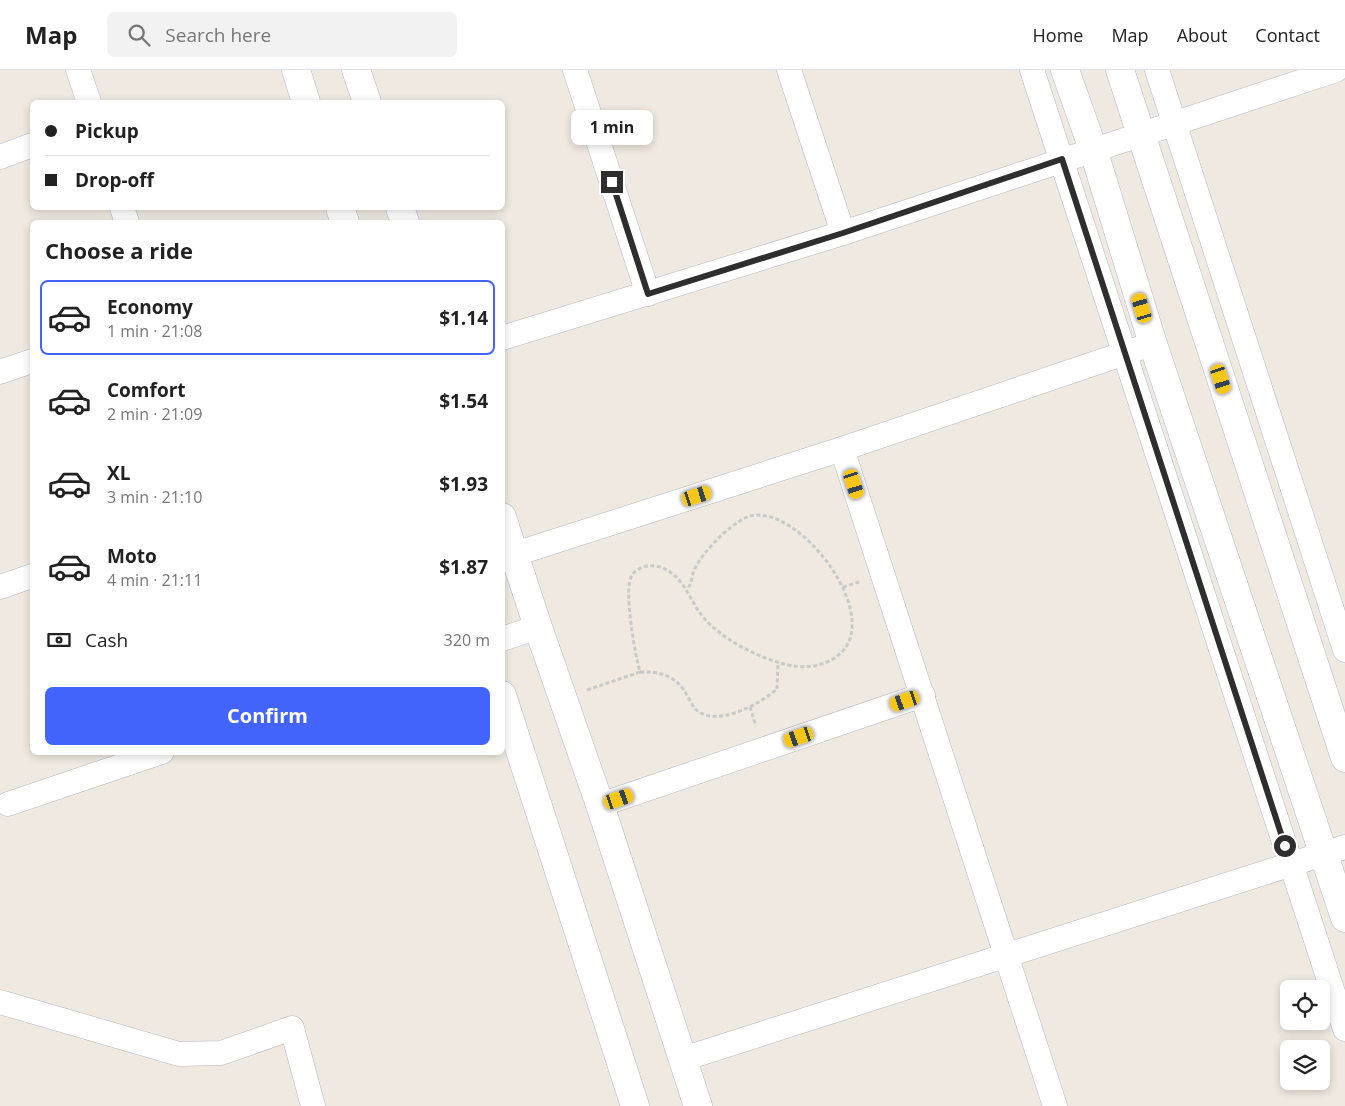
<!DOCTYPE html>
<html lang="en">
<head>
<meta charset="utf-8">
<style>
  :root { --surface:#fff; --page:#f2f2f2; --text:#222; --muted:#767676; --line:#e0e0e0; --accent:#4264fb }
  body { margin:0; font-family:"Open Sans",sans-serif; background:var(--page); color:var(--text); height:100vh; display:flex; flex-direction:column; font-size:19px; white-space:nowrap }
  * { box-sizing:border-box; margin:0 }
  p { font-size:16px; color:var(--muted) }
  .icon { flex:none; width:28px; height:28px; fill:none; stroke:currentColor; stroke-width:2; stroke-linecap:round; stroke-linejoin:round }
  .map { position:relative; flex:1; overflow:hidden }
  .side { position:absolute; left:30px; top:150px; width:475px; height:535px; display:flex; flex-direction:column; background:var(--surface); border-radius:8px; box-shadow:0 2px 8px #0003 }
  .side>* { flex:none }
  .top-card { position:absolute; left:30px; top:30px; width:475px; height:110px; border-radius:8px; box-shadow:0 2px 8px #0003; display:grid; align-content:center; height:110px; padding:0 15px; background:var(--surface) }
  .fabs { position:absolute; left:1280px; top:910px; display:grid; gap:10px }
  .fabs a { display:grid; place-items:center; width:50px; height:50px; border-radius:8px; background:var(--surface); box-shadow:0 2px 8px #0003; font-size:25px }
  .end { position:absolute; width:22px; height:22px; margin:-11px; border:6px solid #2e2e2e; background:#fff; box-shadow:0 0 0 2px #fff }
  .from { border-radius:50% }
  .bubble { position:absolute; height:35px; border-radius:8px; background:var(--surface); box-shadow:0 2px 8px #0003; font-size:16px; font-weight:700; line-height:35px; text-align:center }
  .car { position:absolute; width:15px; height:30px; margin:-15px -8px; border-radius:6px; box-shadow:0 0 4px 1px #0007; background:linear-gradient(#f5c518 24%,#345 0 40%,#f5c518 0 76%,#345 0 86%,#f5c518 0) }
  .top-card b { display:flex; align-items:center; gap:18px; height:48px; font-size:19px }
  .top-card b+b { border-top:1px solid var(--line) }
  .top-card i { width:12px; height:12px; background:var(--text) }
  ul { padding:0; list-style:none }
  li { display:flex; align-items:center; gap:15px; height:75px; margin:0 10px 8px; padding:0 5px; border:2px solid transparent; border-radius:8px }
  li div { flex:1 }
  li b { display:block; font-size:19px }
  li em { font-style:normal; font-weight:700 }
  li.on { border-color:var(--accent) }
  li>.icon { width:45px; height:45px; stroke-width:1.5 }
  h2 { padding:0 15px; font-size:22px; line-height:60px }
  .pay { display:flex; align-items:center; gap:12px; height:55px; padding:0 15px; font-size:19px }
  .pay p { margin-inline-start:auto }
  .button { display:flex; gap:10px; margin-top:auto; padding:10px 15px }
  .button a { flex:1; height:58px; border-radius:8px; background:var(--accent); color:#fff; font-size:20px; font-weight:700; line-height:58px; text-align:center }
  header { display:flex; align-items:center; gap:30px; box-sizing:border-box; height:70px; padding:0 25px; background:var(--surface); border-bottom:1px solid var(--line) }
  header strong { font-size:24px }
  nav { display:flex; gap:28px; margin-inline-start:auto; font-size:18px }
  .search { width:350px; height:45px; background:var(--page); display:flex; align-items:center; gap:12px; box-sizing:border-box; padding:0 18px; border-radius:8px; color:var(--muted); font-size:19px }
  .map>svg:first-child { display:block }
</style>
</head>
<body>
<header>
<strong>Map</strong>
<div class="search"><svg class="icon" aria-label="search" viewBox="0 0 24 24"><circle cx="10" cy="10" r="6"/><path d="M15 15l6 6"/></svg>Search here</div>
<nav><a>Home</a><a>Map</a><a>About</a><a>Contact</a></nav>
</header>
<div class="map">
<svg width="1345" height="1036" viewBox="0 0 1345 1036">
  <rect width="100%" height="100%" fill="#efe9e1"/>
  <g fill="none" stroke-linecap="round" stroke-linejoin="round">
    <g stroke="#b4b7c1" stroke-width="25">
      <g id="minor">
        <polyline points="78,0 89,32"/>
        <polyline points="575,0 648,224"/>
        <polyline points="789,0 843,163"/>
        <polyline points="1032,0 1345,959"/>
        <polyline points="1157,0 1345,580"/>
        <polyline points="0,87 32,75"/>
        <polyline points="122,138 127,152"/>
        <polyline points="502,268 843,163 1336,0"/>
        <polyline points="0,302 32,291"/>
        <polyline points="842,379 1055,1036"/>
        <polyline points="515,484 842,379 1140,278"/>
        <polyline points="0,517 32,506"/>
        <polyline points="502,569 538,557"/>
        <polyline points="8,734 162,682"/>
        <polyline points="600,735 923,625"/>
        <polyline points="0,932 179,984 221,983 292,958 313,1036"/>
        <polyline points="683,989 1345,777"/>
      </g>
    </g>
    <g stroke="#b4b7c1" stroke-width="29">
      <g id="tertiary">
        <polyline points="296,0 306,32"/>
        <polyline points="356,0 367,32"/>
        <polyline points="1065,0 1093,79 1153,274 1345,848"/>
        <polyline points="1120,0 1345,688"/>
        <polyline points="340,138 345,152"/>
        <polyline points="400,138 405,152"/>
        <polyline points="502,447 538,557 600,735 698,1036"/>
        <polyline points="502,625 635,1036"/>
      </g>
    </g>
    <g stroke="#c9c9c9" stroke-width="3" stroke-dasharray="4 2.5" stroke-linecap="butt">
      <polyline points="843,517 859,512"/>
      <path d="M640,602C662,601 678,607 688,627C691,632 694,639 699,642C721,656 761,633 777,619L778,592"/>
      <path d="M587,620L640,602C635,584 623,519 632,505C639,495 654,494 663,498C686,509 689,530 703,547C723,570 755,586 784,594C800,598 816,598 831,590C896,557 795,424 745,448C727,457 704,481 695,498C691,505 693,513 687,519"/>
      <polyline points="750,637 756,656"/>
    </g>
    <use href="#minor" stroke="#fff" stroke-width="24"/>
    <use href="#tertiary" stroke="#fff" stroke-width="28"/>
  </g>
  <g fill="none" stroke-linecap="round" stroke-linejoin="round">
    <polyline stroke="#2e2e2e" stroke-width="6" points="612,112 648,224 843,163 1062,89 1285,776"/>
  </g>
</svg>
<div class="fabs">
<a><svg class="icon" aria-label="locate" viewBox="0 0 24 24"><circle cx="12" cy="12" r="6"/><path d="M12 2v4M12 18v4M2 12h4M18 12h4"/></svg></a>
<a><svg class="icon" aria-label="layers" viewBox="0 0 24 24"><path d="M12 4l9 5-9 5-9-5zM3 14l9 5 9-5"/></svg></a>
</div>
<i class="end from" style="left:1285px;top:776px"></i>
<i class="end" style="left:612px;top:112px"></i>
<div class="bubble" style="left:571px;top:40px;width:82px">1 min</div>
<i class="car" style="left:1142px;top:238px;rotate:343deg"></i>
<i class="car" style="left:1221px;top:309px;rotate:162deg"></i>
<i class="car" style="left:854px;top:414px;rotate:162deg"></i>
<i class="car" style="left:697px;top:426px;rotate:72deg"></i>
<i class="car" style="left:905px;top:631px;rotate:251deg"></i>
<i class="car" style="left:799px;top:667px;rotate:251deg"></i>
<i class="car" style="left:619px;top:729px;rotate:71deg"></i>
<div class="top-card">
<b><i class="from"></i>Pickup</b>
<b><i></i>Drop-off</b>
</div>
<section class="side">
<h2>Choose a ride</h2>
<ul>
<li class="on"><svg class="icon" aria-label="car" viewBox="0 0 24 24"><path d="M5 17H2v-5l4-1 3-4h7l3 4 3 1v5h-3M9 17h6M6 11h13"/><circle cx="7" cy="17" r="2"/><circle cx="17" cy="17" r="2"/></svg><div><b>Economy</b><p>1 min · 21:08</p></div><em>$1.14</em></li>
<li><svg class="icon" aria-label="car" viewBox="0 0 24 24"><path d="M5 17H2v-5l4-1 3-4h7l3 4 3 1v5h-3M9 17h6M6 11h13"/><circle cx="7" cy="17" r="2"/><circle cx="17" cy="17" r="2"/></svg><div><b>Comfort</b><p>2 min · 21:09</p></div><em>$1.54</em></li>
<li><svg class="icon" aria-label="car" viewBox="0 0 24 24"><path d="M5 17H2v-5l4-1 3-4h7l3 4 3 1v5h-3M9 17h6M6 11h13"/><circle cx="7" cy="17" r="2"/><circle cx="17" cy="17" r="2"/></svg><div><b>XL</b><p>3 min · 21:10</p></div><em>$1.93</em></li>
<li><svg class="icon" aria-label="car" viewBox="0 0 24 24"><path d="M5 17H2v-5l4-1 3-4h7l3 4 3 1v5h-3M9 17h6M6 11h13"/><circle cx="7" cy="17" r="2"/><circle cx="17" cy="17" r="2"/></svg><div><b>Moto</b><p>4 min · 21:11</p></div><em>$1.87</em></li>
</ul>
<div class="pay"><svg class="icon" aria-label="cash" viewBox="0 0 24 24"><path d="M3 7h18v10H3z"/><circle cx="12" cy="12" r="2"/></svg>Cash<p>320 m</p></div>
<div class="button"><a>Confirm</a></div>
</section>
</div>
</body>
</html>
